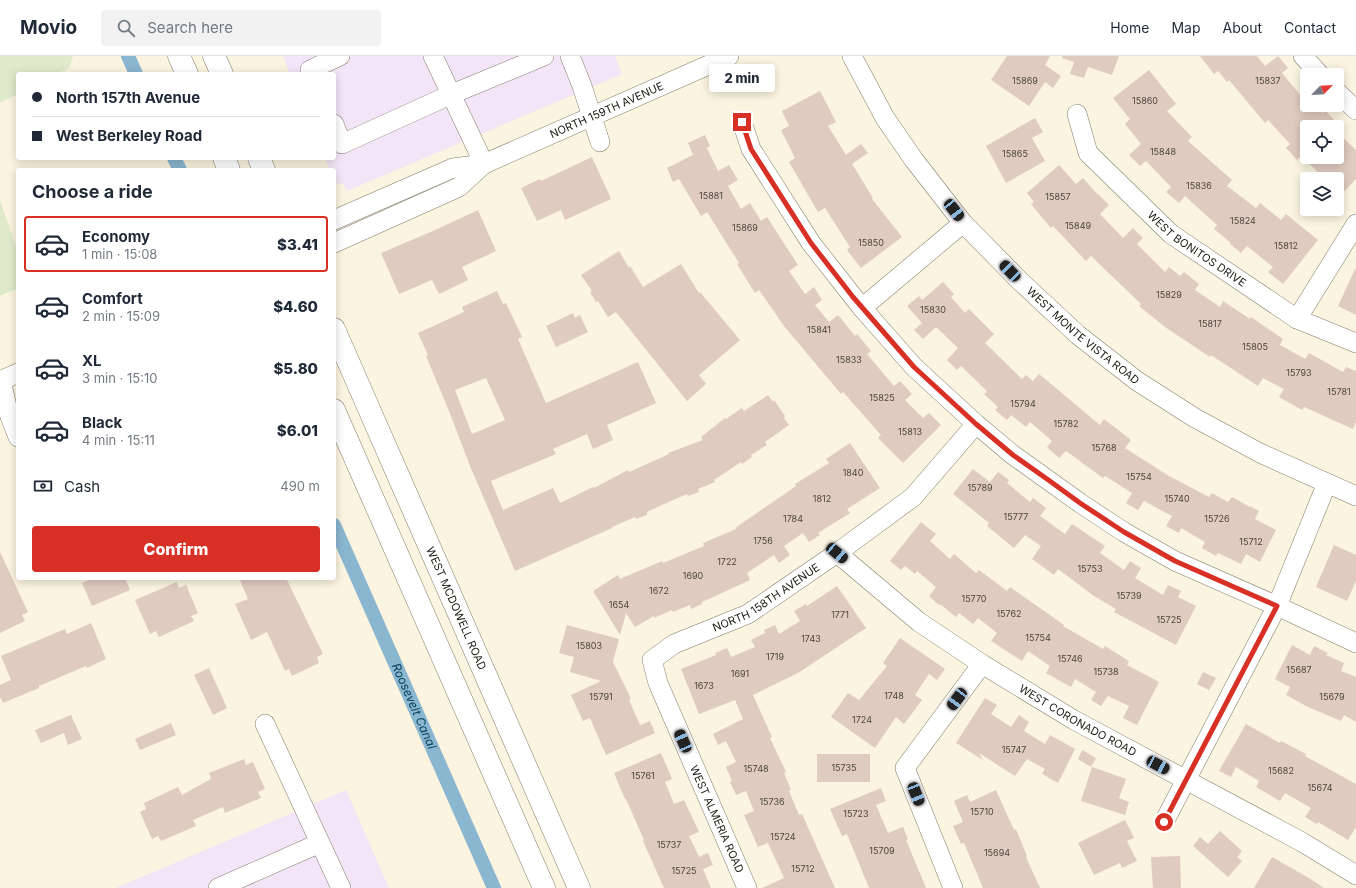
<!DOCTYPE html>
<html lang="en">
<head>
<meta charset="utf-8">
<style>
  :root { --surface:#fff; --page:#f2f2f3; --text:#1f2937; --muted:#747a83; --line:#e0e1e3; --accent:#d93025 }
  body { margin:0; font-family:Inter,sans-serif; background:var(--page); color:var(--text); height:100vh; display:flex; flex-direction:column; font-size:15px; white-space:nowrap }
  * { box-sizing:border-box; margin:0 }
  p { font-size:13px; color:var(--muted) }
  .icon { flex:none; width:22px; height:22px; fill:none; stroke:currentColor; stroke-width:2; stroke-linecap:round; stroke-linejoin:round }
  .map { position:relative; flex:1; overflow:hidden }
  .details { position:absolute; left:16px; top:112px; width:320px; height:412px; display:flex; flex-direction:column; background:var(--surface); border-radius:4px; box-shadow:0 2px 10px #0003 }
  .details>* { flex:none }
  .banner { position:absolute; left:16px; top:16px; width:320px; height:88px; border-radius:4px; box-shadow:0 2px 10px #0003; display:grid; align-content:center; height:88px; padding:0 16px; background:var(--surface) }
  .needle { width:26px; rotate:66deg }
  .tools { position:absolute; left:1300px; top:12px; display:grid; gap:8px }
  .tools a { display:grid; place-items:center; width:44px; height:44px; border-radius:4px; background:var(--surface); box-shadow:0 2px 10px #0003; font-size:20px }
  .end { position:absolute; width:18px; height:18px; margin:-9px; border:5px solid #d93025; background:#fff; box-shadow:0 0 0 2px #fff }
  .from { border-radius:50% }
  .bubble { position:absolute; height:28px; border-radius:4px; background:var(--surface); box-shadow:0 2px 10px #0003; font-size:13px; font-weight:800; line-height:28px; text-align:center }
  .car { position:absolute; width:12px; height:24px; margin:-12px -6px; border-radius:5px; box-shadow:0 0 3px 1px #0007; background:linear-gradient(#222 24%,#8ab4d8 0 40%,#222 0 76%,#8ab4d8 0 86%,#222 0) }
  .banner b { display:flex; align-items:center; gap:14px; height:38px; font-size:15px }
  .banner b+b { border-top:1px solid var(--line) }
  .banner i { width:10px; height:10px; background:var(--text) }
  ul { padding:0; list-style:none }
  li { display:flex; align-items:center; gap:12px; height:56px; margin:0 8px 6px; padding:0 8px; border:2px solid transparent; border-radius:4px }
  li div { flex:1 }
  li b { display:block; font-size:15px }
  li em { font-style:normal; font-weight:800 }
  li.selected { border-color:var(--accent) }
  li>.icon { width:36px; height:36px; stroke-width:1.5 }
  h2 { padding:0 16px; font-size:18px; line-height:48px }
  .pay { display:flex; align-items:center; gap:10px; height:44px; padding:0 16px; font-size:15px }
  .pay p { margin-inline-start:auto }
  .action { display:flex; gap:8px; margin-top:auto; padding:8px 16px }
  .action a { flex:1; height:46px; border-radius:4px; background:var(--accent); color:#fff; font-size:16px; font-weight:800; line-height:46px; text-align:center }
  header { display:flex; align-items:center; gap:24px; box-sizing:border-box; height:56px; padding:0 20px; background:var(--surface); border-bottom:1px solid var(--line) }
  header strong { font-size:19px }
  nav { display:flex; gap:22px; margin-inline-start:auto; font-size:14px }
  .search { width:280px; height:36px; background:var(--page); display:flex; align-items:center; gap:10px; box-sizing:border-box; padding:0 14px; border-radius:4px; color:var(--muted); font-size:15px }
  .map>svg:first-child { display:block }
</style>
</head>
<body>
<header>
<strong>Movio</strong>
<div class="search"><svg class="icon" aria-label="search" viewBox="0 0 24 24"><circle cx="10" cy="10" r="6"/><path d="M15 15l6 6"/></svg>Search here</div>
<nav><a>Home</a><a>Map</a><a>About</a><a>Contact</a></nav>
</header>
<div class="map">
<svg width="1356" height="832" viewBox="0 0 1356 832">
  <rect width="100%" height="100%" fill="#fbf4e0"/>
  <g fill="#f4e4f7">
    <polygon points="283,0 615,0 622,18 347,135 343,128 335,127 334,114 330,114 325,102 334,102 334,18 290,18"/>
    <polygon points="346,734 389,832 116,832"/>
  </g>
  <g fill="#dfeacb">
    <polygon points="0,0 73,0 69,12 58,18 18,18 18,38 0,47"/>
    <polygon points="0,144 18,196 18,232 0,240"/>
  </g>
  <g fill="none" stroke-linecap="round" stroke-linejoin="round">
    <g stroke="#8bb6d0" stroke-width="14">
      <polyline points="128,0 136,18"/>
      <polyline points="174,102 180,114"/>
      <path id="s1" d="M334,469L494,832"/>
    </g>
  </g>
  <g fill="#e0cbc0" fill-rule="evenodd">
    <polygon points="1007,0 1050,0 1045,9 1061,20 1053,32 1045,26 1029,50 991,24"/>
    <polygon points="1062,0 1119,0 1112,19 1088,11 1084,22 1070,18 1074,6 1062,2"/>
    <polygon points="1200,0 1257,0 1265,10 1278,0 1288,12 1282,17 1307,47 1307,49 1314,49 1322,57 1325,54 1341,71 1307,71 1307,101 1337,101 1337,76 1356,94 1356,123 1337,143 1337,123 1309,123 1317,115 1301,100 1297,104 1286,92 1290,88 1268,64 1265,67 1229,24 1227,26 1218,15 1214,18"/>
    <polygon points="1149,14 1176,48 1167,55 1192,81 1188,85 1232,124 1227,130 1256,152 1260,147 1281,164 1286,158 1318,184 1283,228 1268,216 1273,211 1247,190 1241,197 1230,188 1231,187 1214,173 1217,169 1185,140 1179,147 1166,136 1171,131 1146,105 1140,110 1129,99 1141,88 1125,68 1130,63 1113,42"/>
    <polygon points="820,35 836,66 828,70 846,99 861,88 868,97 852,108 873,142 872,143 902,181 861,212 847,194 850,191 825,152 818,156 789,106 795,102 781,74 789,70 782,55"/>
    <polygon points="1035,62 1043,76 1032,82 1045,105 1006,127 986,90"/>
    <polygon points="705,79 710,90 707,92 718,115 729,109 738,124 728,130 741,153 750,147 761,165 767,161 798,209 789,215 805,238 814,231 822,244 815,249 829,266 838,259 855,280 857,278 871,295 867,298 894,330 900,325 912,338 905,344 923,362 929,357 941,369 903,407 878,382 881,379 843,336 841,338 784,270 759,234 755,237 737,208 739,207 707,156 701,160 679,123 673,126 667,112 693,99 688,87"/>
    <polygon points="592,101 611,143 565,164 561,154 537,165 521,132 540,123 541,125"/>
    <polygon points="1059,109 1076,128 1083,122 1097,138 1097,137 1109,149 1100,158 1123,182 1133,172 1143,182 1137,188 1165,216 1169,211 1180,220 1184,216 1199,228 1195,234 1220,251 1223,245 1250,263 1251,261 1283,283 1280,289 1305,303 1309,297 1343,316 1346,311 1356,315 1356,366 1353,373 1304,351 1302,354 1279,341 1284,333 1263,322 1258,330 1211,299 1210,301 1165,271 1139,250 1141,248 1091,200 1086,205 1053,170 1051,172 1031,148 1034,146 1027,137"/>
    <polygon points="478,154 496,195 462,211 468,224 439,238 432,224 399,238 381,197 433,175"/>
    <polygon points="619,195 629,212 630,210 643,231 681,208 699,237 700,236 740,284 699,319 706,328 687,345 616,256 608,261 598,245 596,246 590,236 592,235 581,219"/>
    <polygon points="1356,211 1356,259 1338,250"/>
    <polygon points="943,226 954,238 951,241 965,257 969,253 994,278 985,287 1022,323 1026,319 1033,325 1039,318 1100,369 1104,363 1131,384 1125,392 1169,420 1209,441 1212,437 1228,446 1232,441 1250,451 1250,450 1259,455 1255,463 1276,474 1260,506 1246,498 1241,508 1218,497 1216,500 1202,492 1205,486 1181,472 1179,477 1166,470 1172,460 1144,445 1138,454 1126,447 1132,437 1105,420 1103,422 1066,395 1059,402 1047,391 1052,385 1030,366 1026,371 1011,359 1007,364 995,354 998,351 984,338 987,335 961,310 957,314 947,304 958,292 936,271 923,283 914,274 922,267 907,250 919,240 922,244"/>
    <path d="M497,235L503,248L506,247L522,281L518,283L546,347L638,306L656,347L607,369L613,384L593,393L587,378L553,393L556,398L491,425L503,454L553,432L560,447L593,431L594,432L628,414L629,416L669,398L668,397L703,384L701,381L725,362L726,363L742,352L744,355L768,339L773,346L774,344L785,360L784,362L789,369L765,386L767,389L751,399L752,401L742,408L741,406L714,424L715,426L698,433L699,436L688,440L687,438L664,448L647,456V459L636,463L635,461L612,471V472L515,515L470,410L449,355L426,300L428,299L418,277L464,256L462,251ZM486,322L505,364L472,378L455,334Z"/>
    <polygon points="573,257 575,262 580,259 588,276 556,291 546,270"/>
    <polygon points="850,387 880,432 847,453 850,457 818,477 820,479 809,486 803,477 784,490 790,499 779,507 774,499 747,517 750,524 702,546 702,548 691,553 690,549 673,556 672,554 654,562 654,560 635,571 626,557 620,579 593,535 618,519 620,523 662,505 663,507 704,490 703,487 736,473 735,472 796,430 795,428 829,407 826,403"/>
    <polygon points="973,413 990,426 998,416 1009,424 1007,427 1030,446 1033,442 1046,452 1040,460 1065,478 1072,468 1105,490 1100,497 1124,514 1130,505 1141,512 1135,522 1163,539 1168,529 1181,535 1178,541 1196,550 1176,589 1114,556 1116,553 1094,540 1058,513 1054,519 1032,503 1041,490 1025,479 1014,492 987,470 989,467 953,438"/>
    <polygon points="921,466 936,478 930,485 950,503 954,498 976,517 979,514 1007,535 1010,531 1064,569 1063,570 1103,593 1105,590 1129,605 1127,609 1159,626 1137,669 1123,662 1129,650 1108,640 1101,650 1091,644 1096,636 1075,623 1071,631 1046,617 1050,610 1028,595 1022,605 991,585 997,577 978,562 973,568 959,557 956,561 940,548 939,549 929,540 936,531 917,515 915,518 905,510 901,514 890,505"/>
    <polygon points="1334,489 1356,499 1356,525 1347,545 1316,531"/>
    <polygon points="0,496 28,556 22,559 25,565 0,577"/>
    <polygon points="93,522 125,522 130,534 92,550 82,527"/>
    <polygon points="239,522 286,522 323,598 317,601 319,607 292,620 289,613 285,615 267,576 251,584 235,548 248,543"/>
    <polygon points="177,526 179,532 186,529 198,557 191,560 194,565 159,581 156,575 150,578 135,544"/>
    <polygon points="837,530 866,572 798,617 753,639 772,681 770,682 786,716 784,717 791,734 789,735 799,759 802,758 835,832 762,832 784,822 768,787 758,791 744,759 754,755 746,735 736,739 730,726 732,725 726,711 736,706 726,685 718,689 713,678 743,663 735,644 699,658 681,613 716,599 715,597 727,592 731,601 755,591 751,584 765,577 764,574 775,569 779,578 800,565 794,555 806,548 807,550"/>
    <polygon points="91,567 106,603 87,612 86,610 39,630 39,632 3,647 0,641 0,629 11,624 1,600 65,573 67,578"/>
    <polygon points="567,569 619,583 613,606 631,643 629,644 640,669 650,665 655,677 606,699 590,662 583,665 571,639 601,625 570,616 574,601 559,597"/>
    <polygon points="900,582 945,613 937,624 929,618 915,639 922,644 904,668 896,661 875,692 831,661 848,637 859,644 887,610 883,607"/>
    <polygon points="1292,589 1310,599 1314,590 1328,597 1326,599 1344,607 1341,615 1356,621 1356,666 1344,659 1341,665 1308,651 1286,639 1290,631 1275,623"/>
    <polygon points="209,612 227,652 213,659 194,619"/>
    <polygon points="1203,616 1216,622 1209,634 1197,628"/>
    <polygon points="985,642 997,649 991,658 1011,671 1019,659 1029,666 1024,675 1045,688 1050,679 1075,693 1058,727 1042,718 1045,713 1027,703 1015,720 979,697 983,704 956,687"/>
    <polygon points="71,659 82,683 68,689 64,677 41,687 35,674"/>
    <polygon points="171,667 176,679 140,694 135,683"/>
    <polygon points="1246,668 1280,687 1281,685 1306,698 1305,700 1356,728 1356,771 1348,784 1318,766 1317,768 1305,761 1311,752 1285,737 1280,745 1256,731 1259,725 1236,711 1231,721 1219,715"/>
    <polygon points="1082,694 1096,702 1091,711 1078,703"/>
    <polygon points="661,697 672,723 665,726 674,748 684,744 699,776 689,780 699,801 708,797 713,809 703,813 711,832 664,832 643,785 644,784 626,743 625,743 614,717"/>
    <rect x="817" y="698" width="53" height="28"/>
    <polygon points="244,703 246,709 253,706 265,733 258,736 261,742 225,757 223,751 216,754 193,764 196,770 161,785 158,780 152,783 140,756 146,753 144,747 178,731 182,739 211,723 209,717"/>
    <polygon points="1092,711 1126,723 1119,742 1129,746 1125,759 1081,745"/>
    <polygon points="881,732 886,745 876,749 888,777 903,771 908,783 906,784 926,832 869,832 847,778 842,780 830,753"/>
    <polygon points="996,734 1014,774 1016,773 1027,800 1026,801 1040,832 983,832 964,787 961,788 953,770 963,766 954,745 967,739 970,746"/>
    <polygon points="1125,764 1134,782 1127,785 1137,805 1122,812 1120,807 1094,819 1078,787"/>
    <polygon points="1220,775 1242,795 1237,801 1242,805 1228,821 1193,790 1200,781 1208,788"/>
    <polygon points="1180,800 1181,832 1153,832 1151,801"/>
    <polygon points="1272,801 1309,822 1324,832 1254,832"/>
  </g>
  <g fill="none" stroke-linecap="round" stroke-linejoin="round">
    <g stroke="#827c6a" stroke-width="20">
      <g id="minor">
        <polyline points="433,0 484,108"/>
        <polyline points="570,0 582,30 600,86"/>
        <path id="s2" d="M852,0L885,62L914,104L963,167L1020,225L1078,279L1137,325L1195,362L1260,397L1356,440"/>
        <polyline points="1303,0 1320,19"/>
        <polyline points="312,18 310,14 340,0"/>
        <polyline points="1337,36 1356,54"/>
        <path id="s3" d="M1077,58L1088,97L1171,178L1297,263L1356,287"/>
        <polyline points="742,66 751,93 811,187 862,252 914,311 976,368 1013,399 1080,447 1124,476 1175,505 1277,550 1356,587"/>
        <polyline points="334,68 342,88 452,38 544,0"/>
        <path id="s4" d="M334,164L453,112L484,108L729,0"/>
        <polyline points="334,187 459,131 484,108"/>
        <polyline points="862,252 963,167"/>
        <polyline points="1297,263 1356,168"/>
        <polyline points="1,324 8,355 18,381"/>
        <polyline points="0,325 18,317"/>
        <path id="s5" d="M837,497L919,566L982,608L1074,664L1302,786L1356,819"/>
        <polyline points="265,668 341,832"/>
        <polyline points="1164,766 1277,550 1327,427"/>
        <polyline points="218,832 320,787"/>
        <path id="s6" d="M747,832L658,627L652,604L674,588L748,558L837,497L913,441L976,368"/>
        <polyline points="953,832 905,712 982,608"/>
      </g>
    </g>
    <g stroke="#827c6a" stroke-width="23">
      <g id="major">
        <polyline points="179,0 187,18"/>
        <polyline points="214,0 222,18"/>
        <polyline points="224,102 229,114"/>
        <polyline points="259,102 264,114"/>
        <path id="s7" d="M334,273L579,832"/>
        <polyline points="334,354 544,832"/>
      </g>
    </g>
    <use href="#minor" stroke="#fff" stroke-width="19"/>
    <use href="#major" stroke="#fff" stroke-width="22"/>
  </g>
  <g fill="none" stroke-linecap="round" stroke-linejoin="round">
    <polyline stroke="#d93025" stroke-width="5" points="742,66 751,93 811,187 853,241 914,311 976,368 1013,399 1047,423 1080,447 1124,476 1175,505 1277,550 1164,766"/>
  </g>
  <g text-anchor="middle" stroke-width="3" stroke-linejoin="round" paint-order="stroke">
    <g font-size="9" fill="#4c463e">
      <text x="1025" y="28">15869</text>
      <text x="1268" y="28">15837</text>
      <text x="1145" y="48">15860</text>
      <text x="1163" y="99">15848</text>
      <text x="1015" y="101">15865</text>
      <text x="1199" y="133">15836</text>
      <text x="711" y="143">15881</text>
      <text x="1058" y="144">15857</text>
      <text x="1243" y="168">15824</text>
      <text x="1078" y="173">15849</text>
      <text x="745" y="175">15869</text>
      <text x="871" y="190">15850</text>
      <text x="1286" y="193">15812</text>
      <text x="1169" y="242">15829</text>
      <text x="933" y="257">15830</text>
      <text x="1210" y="271">15817</text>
      <text x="819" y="277">15841</text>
      <text x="1255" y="294">15805</text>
      <text x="849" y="307">15833</text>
      <text x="1299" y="320">15793</text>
      <text x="1339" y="339">15781</text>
      <text x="882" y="345">15825</text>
      <text x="1023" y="351">15794</text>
      <text x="1066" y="371">15782</text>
      <text x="910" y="379">15813</text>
      <text x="1104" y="395">15768</text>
      <text x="853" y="420">1840</text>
      <text x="1139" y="424">15754</text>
      <text x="980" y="435">15789</text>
      <text x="822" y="446">1812</text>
      <text x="1177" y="446">15740</text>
      <text x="1016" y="464">15777</text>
      <text x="793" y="466">1784</text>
      <text x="1217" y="466">15726</text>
      <text x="763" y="488">1756</text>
      <text x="1251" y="489">15712</text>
      <text x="727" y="509">1722</text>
      <text x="1090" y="516">15753</text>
      <text x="693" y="523">1690</text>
      <text x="659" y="538">1672</text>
      <text x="1129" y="543">15739</text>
      <text x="974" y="546">15770</text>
      <text x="619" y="552">1654</text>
      <text x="1009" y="561">15762</text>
      <text x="840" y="562">1771</text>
      <text x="1169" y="567">15725</text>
      <text x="1038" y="585">15754</text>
      <text x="811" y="586">1743</text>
      <text x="589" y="593">15803</text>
      <text x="775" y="604">1719</text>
      <text x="1070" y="606">15746</text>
      <text x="1299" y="617">15687</text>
      <text x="1106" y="619">15738</text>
      <text x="740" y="621">1691</text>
      <text x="704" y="633">1673</text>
      <text x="894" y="643">1748</text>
      <text x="601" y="644">15791</text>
      <text x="1332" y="644">15679</text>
      <text x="862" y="667">1724</text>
      <text x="1014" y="697">15747</text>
      <text x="844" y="715">15735</text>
      <text x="756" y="716">15748</text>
      <text x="1281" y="718">15682</text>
      <text x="643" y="723">15761</text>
      <text x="1320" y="735">15674</text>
      <text x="772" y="749">15736</text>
      <text x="982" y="759">15710</text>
      <text x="856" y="761">15723</text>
      <text x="783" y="784">15724</text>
      <text x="669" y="792">15737</text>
      <text x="882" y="798">15709</text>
      <text x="997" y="800">15694</text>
      <text x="803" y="816">15712</text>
      <text x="684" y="818">15725</text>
    </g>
    <g font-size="11" fill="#1b1912" stroke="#fff">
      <text dy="4" stroke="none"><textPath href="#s4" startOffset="295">NORTH 159TH AVENUE</textPath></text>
      <text dy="4" stroke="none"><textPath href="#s3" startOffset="186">WEST BONITOS DRIVE</textPath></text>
      <text dy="4" stroke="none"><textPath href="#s2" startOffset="366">WEST MONTE VISTA ROAD</textPath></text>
      <text dy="4" stroke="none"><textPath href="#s6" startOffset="378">NORTH 158TH AVENUE</textPath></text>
      <text dy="4" stroke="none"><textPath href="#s7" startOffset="305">WEST MCDOWELL ROAD</textPath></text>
      <text dy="4" stroke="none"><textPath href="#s5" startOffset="294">WEST CORONADO ROAD</textPath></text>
      <text transform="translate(717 763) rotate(66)" y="4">WEST ALMERIA ROAD</text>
    </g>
    <g font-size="12" font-style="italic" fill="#06415c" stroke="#fff">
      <text dy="4" stroke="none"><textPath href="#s1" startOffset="198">Roosevelt Canal</textPath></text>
    </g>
  </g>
</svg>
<div class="tools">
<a><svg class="needle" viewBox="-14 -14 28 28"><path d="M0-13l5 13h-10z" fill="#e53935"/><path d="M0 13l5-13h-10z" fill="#747a83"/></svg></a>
<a><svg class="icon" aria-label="locate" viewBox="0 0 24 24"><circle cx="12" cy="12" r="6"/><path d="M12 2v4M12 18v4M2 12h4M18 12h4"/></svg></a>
<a><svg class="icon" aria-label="layers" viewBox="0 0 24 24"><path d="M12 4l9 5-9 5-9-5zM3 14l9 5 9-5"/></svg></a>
</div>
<i class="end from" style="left:1164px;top:766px"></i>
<i class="end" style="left:742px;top:66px"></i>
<div class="bubble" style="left:709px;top:8px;width:66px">2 min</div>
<i class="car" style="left:954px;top:154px;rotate:142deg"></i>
<i class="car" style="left:1010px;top:215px;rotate:316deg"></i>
<i class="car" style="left:837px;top:497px;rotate:130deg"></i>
<i class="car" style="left:957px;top:643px;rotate:217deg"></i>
<i class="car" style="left:683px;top:685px;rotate:336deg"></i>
<i class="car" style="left:1158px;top:709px;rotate:118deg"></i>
<i class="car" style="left:916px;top:738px;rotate:158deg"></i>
<div class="banner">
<b><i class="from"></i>North 157th Avenue</b>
<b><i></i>West Berkeley Road</b>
</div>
<section class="details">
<h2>Choose a ride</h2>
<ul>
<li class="selected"><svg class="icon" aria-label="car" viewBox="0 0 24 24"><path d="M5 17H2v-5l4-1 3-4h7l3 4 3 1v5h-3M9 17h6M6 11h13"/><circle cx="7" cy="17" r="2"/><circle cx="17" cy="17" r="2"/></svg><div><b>Economy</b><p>1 min · 15:08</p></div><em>$3.41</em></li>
<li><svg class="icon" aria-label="car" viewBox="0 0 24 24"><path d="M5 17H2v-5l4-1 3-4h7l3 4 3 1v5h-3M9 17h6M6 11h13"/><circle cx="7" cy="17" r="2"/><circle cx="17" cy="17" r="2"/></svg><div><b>Comfort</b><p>2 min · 15:09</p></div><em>$4.60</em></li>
<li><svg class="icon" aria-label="car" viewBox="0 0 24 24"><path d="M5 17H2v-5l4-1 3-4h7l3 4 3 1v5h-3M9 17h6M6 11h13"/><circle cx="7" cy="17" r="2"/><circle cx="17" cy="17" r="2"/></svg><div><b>XL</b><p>3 min · 15:10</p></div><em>$5.80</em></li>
<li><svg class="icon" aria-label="car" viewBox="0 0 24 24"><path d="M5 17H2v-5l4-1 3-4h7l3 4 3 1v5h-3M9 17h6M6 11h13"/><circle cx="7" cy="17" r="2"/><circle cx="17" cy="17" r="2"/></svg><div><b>Black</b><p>4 min · 15:11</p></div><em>$6.01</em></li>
</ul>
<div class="pay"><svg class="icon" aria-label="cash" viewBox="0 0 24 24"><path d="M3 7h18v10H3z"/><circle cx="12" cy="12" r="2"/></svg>Cash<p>490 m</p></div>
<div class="action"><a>Confirm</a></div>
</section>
</div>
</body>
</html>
